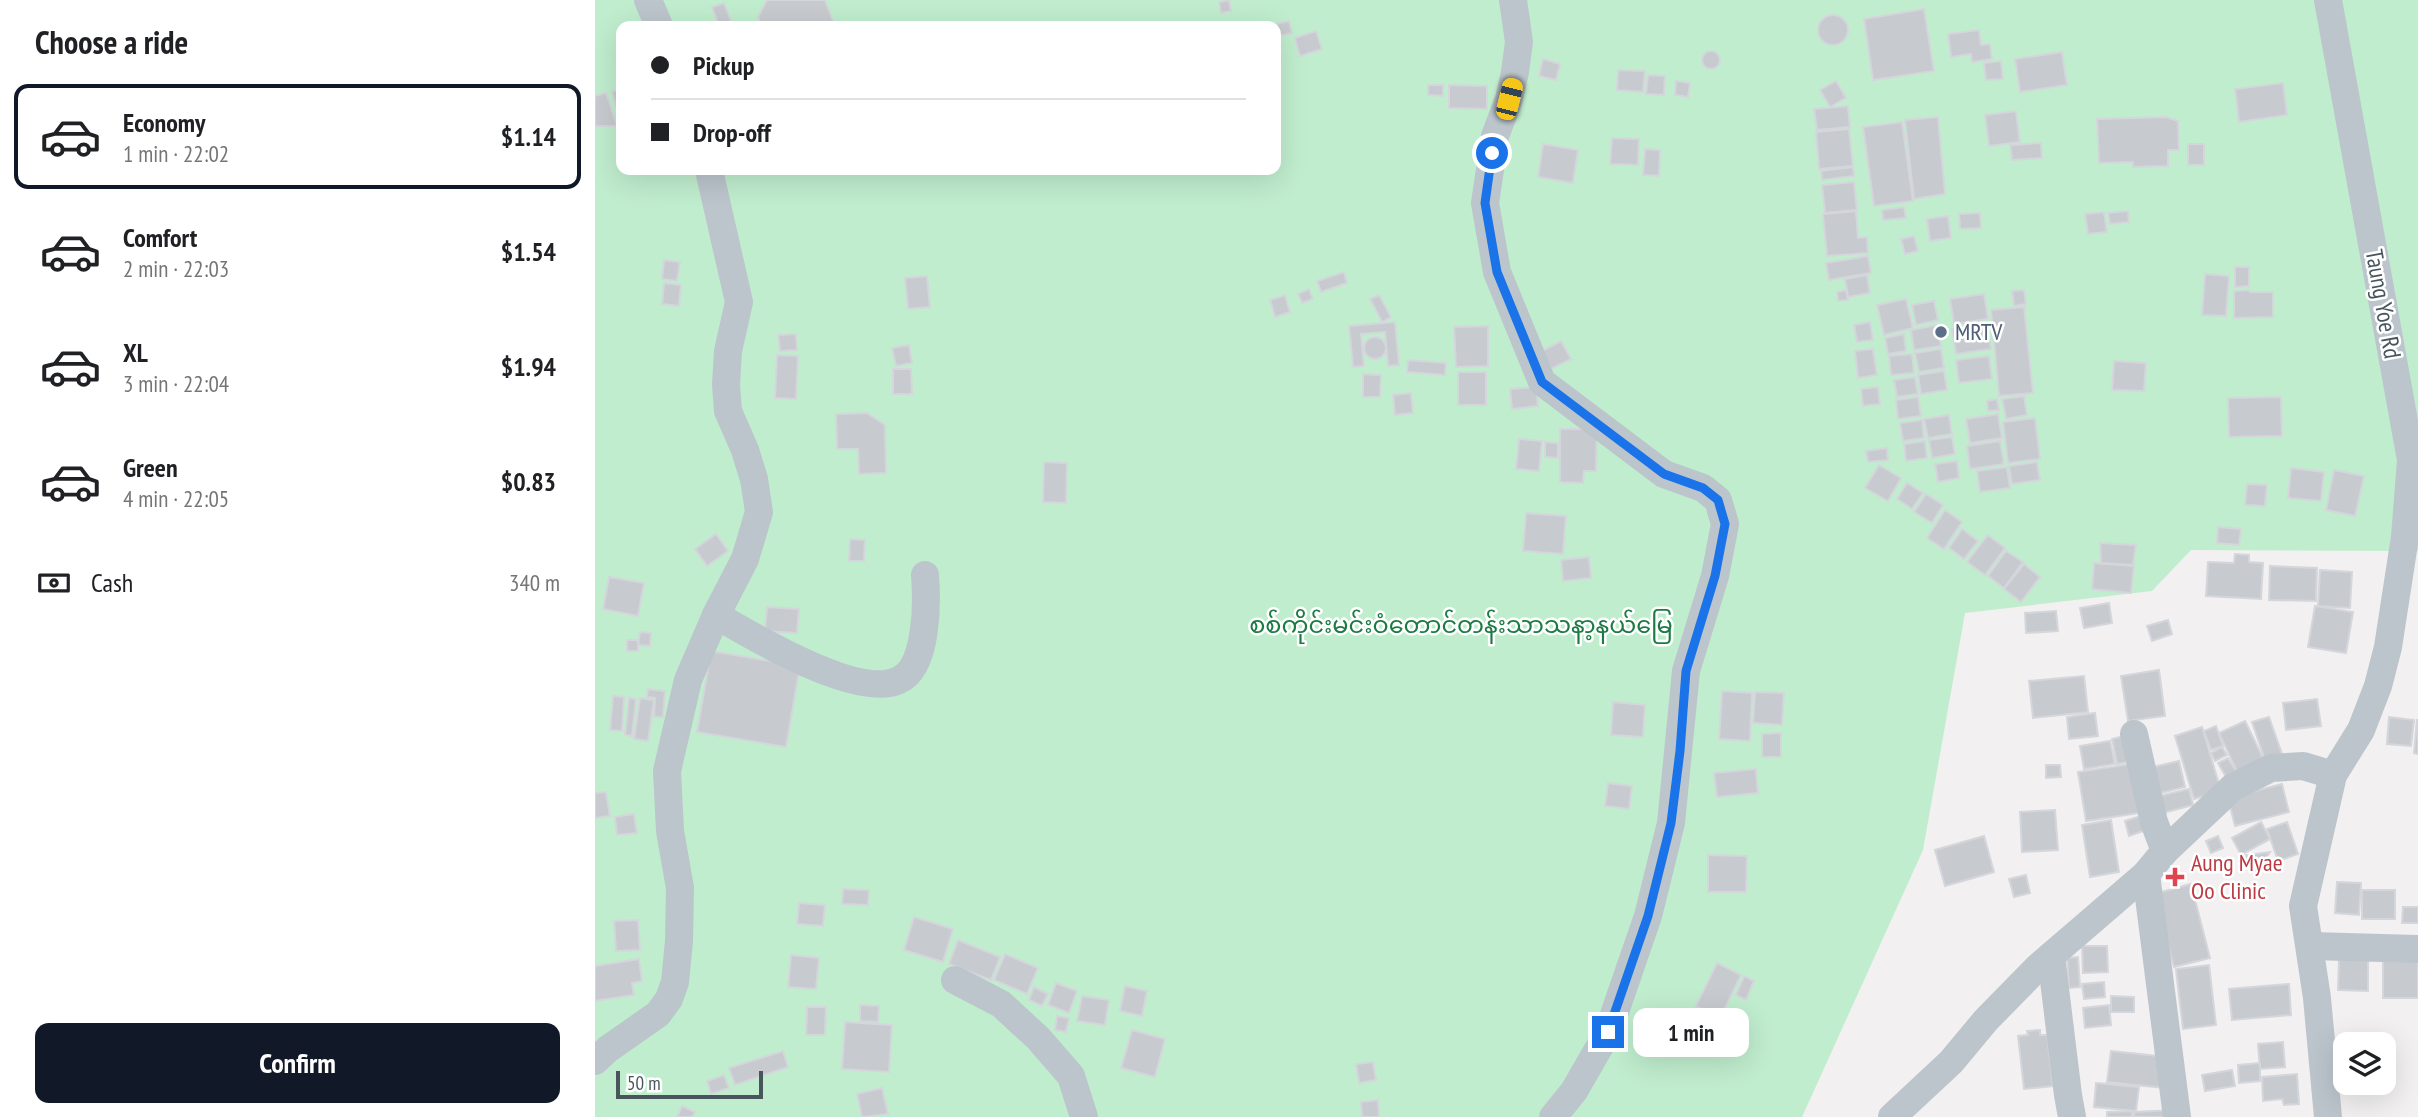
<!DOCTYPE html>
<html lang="en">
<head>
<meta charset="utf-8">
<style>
  :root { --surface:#fff; --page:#f6f6f6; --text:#202124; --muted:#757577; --line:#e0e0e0; --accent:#111827 }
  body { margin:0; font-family:"PT Sans Narrow","Noto Sans Myanmar",sans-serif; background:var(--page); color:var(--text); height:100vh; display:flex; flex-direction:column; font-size:26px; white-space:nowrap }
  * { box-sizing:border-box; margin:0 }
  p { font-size:23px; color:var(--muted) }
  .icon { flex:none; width:38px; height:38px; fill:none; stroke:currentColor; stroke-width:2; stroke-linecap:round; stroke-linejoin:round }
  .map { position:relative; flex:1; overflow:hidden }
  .sheet { display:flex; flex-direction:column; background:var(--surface); width:595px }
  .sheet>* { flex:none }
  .guide { position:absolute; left:21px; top:21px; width:665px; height:154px; border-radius:14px; box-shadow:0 7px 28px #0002; display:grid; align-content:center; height:154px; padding:0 35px; background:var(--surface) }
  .buttons { position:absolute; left:1738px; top:1032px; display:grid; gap:14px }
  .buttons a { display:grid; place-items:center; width:63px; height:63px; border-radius:14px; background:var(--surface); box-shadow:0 7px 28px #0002; font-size:35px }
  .scale { position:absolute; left:21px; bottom:18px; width:147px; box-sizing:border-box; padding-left:7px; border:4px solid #48555c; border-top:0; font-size:19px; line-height:24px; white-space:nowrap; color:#48555c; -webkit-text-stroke:5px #fff; paint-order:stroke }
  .end { position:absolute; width:32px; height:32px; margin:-16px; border:9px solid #1a73e8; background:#fff; box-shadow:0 0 0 4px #fff }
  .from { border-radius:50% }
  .bubble { position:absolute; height:49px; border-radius:14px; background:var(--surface); box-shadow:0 7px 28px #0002; font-size:23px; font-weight:600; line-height:49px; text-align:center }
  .car { position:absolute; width:21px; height:42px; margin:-21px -10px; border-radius:9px; box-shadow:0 0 5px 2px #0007; background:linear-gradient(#f5c518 24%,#345 0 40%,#f5c518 0 76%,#345 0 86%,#f5c518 0) }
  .guide b { display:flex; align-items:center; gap:24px; height:66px; font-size:26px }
  .guide b+b { border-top:2px solid var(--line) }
  .guide i { width:18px; height:18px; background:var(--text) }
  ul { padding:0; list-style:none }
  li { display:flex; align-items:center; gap:21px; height:105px; margin:0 14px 10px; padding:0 21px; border:4px solid transparent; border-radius:14px }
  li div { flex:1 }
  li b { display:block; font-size:26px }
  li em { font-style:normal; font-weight:600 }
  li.on { border-color:var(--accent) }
  li>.icon { width:63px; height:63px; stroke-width:1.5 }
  h2 { padding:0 35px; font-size:32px; line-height:84px }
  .pay { display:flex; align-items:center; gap:18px; height:77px; padding:0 35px; font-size:26px }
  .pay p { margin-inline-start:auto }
  .primary-button { display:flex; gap:14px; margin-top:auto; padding:14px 35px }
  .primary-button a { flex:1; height:80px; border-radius:14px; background:var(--accent); color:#fff; font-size:28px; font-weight:600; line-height:80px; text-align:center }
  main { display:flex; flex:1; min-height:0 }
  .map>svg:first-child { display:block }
</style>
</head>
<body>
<main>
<section class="sheet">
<h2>Choose a ride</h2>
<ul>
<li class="on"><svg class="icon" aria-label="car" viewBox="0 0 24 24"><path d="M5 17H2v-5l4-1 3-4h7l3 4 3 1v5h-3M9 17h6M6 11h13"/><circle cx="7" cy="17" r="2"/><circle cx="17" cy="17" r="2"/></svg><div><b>Economy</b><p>1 min · 22:02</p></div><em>$1.14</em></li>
<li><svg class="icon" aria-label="car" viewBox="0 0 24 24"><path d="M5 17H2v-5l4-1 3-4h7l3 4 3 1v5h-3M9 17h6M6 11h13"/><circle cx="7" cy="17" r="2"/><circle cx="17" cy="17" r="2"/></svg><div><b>Comfort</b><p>2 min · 22:03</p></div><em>$1.54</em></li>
<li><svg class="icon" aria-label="car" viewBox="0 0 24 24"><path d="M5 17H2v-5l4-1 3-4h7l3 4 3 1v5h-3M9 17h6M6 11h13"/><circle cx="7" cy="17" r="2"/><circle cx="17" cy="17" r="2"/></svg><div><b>XL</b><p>3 min · 22:04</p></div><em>$1.94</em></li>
<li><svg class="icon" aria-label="car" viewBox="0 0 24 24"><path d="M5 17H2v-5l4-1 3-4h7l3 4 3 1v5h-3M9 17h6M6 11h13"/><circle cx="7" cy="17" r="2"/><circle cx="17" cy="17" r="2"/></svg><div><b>Green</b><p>4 min · 22:05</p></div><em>$0.83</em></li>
</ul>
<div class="pay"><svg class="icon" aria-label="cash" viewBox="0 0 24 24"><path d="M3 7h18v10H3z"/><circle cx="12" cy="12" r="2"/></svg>Cash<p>340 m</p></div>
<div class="primary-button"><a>Confirm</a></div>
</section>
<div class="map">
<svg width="1823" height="1117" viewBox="0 0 1823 1117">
  <rect width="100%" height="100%" fill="#f2f0f0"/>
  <path fill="#c0edce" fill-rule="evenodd" d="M0,0H1823V551L1596,550L1557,591L1370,613L1328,850L1207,1117H0ZM26,26H681V170H26Z"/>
  <g fill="#c7cbcf" stroke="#d4d6db" stroke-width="2">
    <polygon points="172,0 230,0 238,21 235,26 166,26 163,17"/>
    <polygon points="634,0 636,11 626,13 624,2"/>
    <polygon points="129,3 138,26 124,26 117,7"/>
    <polygon points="1329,9 1339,71 1278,80 1269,19"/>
    <circle cx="1238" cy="30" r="15"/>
    <polygon points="694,21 697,33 681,37 681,26 674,26"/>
    <polygon points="1384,30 1386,45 1395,44 1397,59 1377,62 1376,54 1356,57 1353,34"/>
    <polygon points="721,31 727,49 705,56 700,38"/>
    <circle cx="1116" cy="60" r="9"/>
    <polygon points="1467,52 1472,85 1425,92 1420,59"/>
    <polygon points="948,59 965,64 961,80 944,76"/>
    <polygon points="1406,61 1408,79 1391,80 1389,63"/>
    <polygon points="1023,70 1050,71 1048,92 1022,90"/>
    <polygon points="1053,75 1070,76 1069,95 1051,94"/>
    <polygon points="1081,81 1095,83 1093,97 1080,95"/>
    <polygon points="1241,81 1251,98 1235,107 1225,90"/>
    <polygon points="1688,83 1692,115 1644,122 1640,89"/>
    <polygon points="833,85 848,85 848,96 833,95"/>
    <polygon points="854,85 892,86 892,109 854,108"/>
    <polygon points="26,89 26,122 17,92"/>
    <polygon points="11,93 22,126 0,126 0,96"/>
    <polygon points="1253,106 1255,127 1222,130 1219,109"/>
    <polygon points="1421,111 1425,142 1394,146 1390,115"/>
    <polygon points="1343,117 1350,194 1319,199 1310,120"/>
    <polygon points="1571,117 1583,121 1584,150 1573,150 1573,166 1538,167 1538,162 1504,163 1502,119"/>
    <polygon points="1307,122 1318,201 1279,206 1268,127"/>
    <polygon points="1254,129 1258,166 1224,169 1221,132"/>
    <polygon points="1017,138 1044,139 1043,165 1015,164"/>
    <polygon points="1446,143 1447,158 1417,160 1415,145"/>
    <polygon points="948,144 983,150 978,183 943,177"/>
    <rect x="1593" y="144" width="16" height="21"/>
    <polygon points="1050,149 1065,150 1064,176 1048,175"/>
    <polygon points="1258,167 1259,176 1227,180 1226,171"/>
    <polygon points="1259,182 1262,210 1230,213 1227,185"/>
    <polygon points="1309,207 1311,218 1288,220 1287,210"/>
    <polygon points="1261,211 1263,238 1272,237 1273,253 1232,256 1228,214"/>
    <polygon points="1533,211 1534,222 1515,224 1513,213"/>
    <polygon points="1509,212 1512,232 1493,234 1490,214"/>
    <polygon points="1385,213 1386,228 1365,229 1364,214"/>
    <polygon points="1353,216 1356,238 1335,241 1332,219"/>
    <polygon points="1319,236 1323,251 1310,254 1306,239"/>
    <polygon points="1273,256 1276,273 1234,280 1231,263"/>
    <polygon points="69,260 85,262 82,281 67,279"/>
    <polygon points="1640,267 1654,267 1654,286 1640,287"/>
    <polygon points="749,272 752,283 726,292 722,281"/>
    <polygon points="1610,274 1634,276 1631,316 1607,315"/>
    <polygon points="1272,275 1275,293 1253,297 1250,279"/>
    <polygon points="332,276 335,307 313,309 310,278"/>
    <polygon points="69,283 86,285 84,306 67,304"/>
    <polygon points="714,289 718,299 707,303 703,294"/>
    <polygon points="1251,290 1253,300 1243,301 1242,292"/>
    <polygon points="1429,290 1431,304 1419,306 1417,291"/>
    <polygon points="1654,290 1655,292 1678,292 1678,317 1639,318 1639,291"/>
    <polygon points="1389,294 1393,319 1359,324 1355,299"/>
    <polygon points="690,295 695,312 680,317 675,300"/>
    <polygon points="784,295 796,317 787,322 775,299"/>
    <polygon points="1311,299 1318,328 1289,335 1282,305"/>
    <polygon points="1339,301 1343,320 1321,325 1317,305"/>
    <polygon points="1429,307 1438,393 1404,396 1396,310"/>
    <polygon points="800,322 804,365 793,366 790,332 766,334 769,366 758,367 754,326"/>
    <polygon points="1275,322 1278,340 1262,342 1259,325"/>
    <polygon points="1392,324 1396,349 1361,354 1357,329"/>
    <polygon points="1342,325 1346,346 1319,350 1316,330"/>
    <polygon points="893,326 893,366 861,367 859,327"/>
    <polygon points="201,334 202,350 185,351 183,335"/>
    <polygon points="1309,334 1311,351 1293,354 1290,338"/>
    <circle cx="780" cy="348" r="11"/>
    <polygon points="966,341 976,359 956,369 947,351"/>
    <polygon points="314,345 317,363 301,366 297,348"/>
    <polygon points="1278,349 1282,375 1263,378 1260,351"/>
    <polygon points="1346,349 1349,368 1324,372 1320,353"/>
    <polygon points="1317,354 1319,373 1296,375 1294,356"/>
    <polygon points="182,355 203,356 201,399 180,398"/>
    <polygon points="1394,356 1397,379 1364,383 1361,360"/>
    <polygon points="813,360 851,363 850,375 812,372"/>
    <polygon points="1519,361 1551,363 1549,391 1517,390"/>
    <polygon points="298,369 316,369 317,394 298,394"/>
    <polygon points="1349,371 1352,390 1326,394 1323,375"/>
    <rect x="863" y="372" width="28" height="33"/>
    <polygon points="768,374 786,375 785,397 768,397"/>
    <polygon points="1320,377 1323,394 1302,397 1299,380"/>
    <polygon points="941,387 943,406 917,409 915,389"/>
    <polygon points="1283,387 1285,404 1268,406 1266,389"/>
    <polygon points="816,393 818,413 800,415 798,395"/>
    <polygon points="1429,396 1432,415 1411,419 1407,399"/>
    <polygon points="1323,397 1326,416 1303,419 1301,400"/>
    <polygon points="1686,397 1687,436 1634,437 1633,398"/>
    <polygon points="1402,399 1404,410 1393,411 1392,401"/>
    <polygon points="272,413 290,425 291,473 264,474 263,449 242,449 241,414"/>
    <polygon points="1403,414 1407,438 1375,443 1371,419"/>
    <polygon points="1354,415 1357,434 1333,438 1329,419"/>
    <polygon points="1440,418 1445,459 1413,463 1408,422"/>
    <polygon points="1327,420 1329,438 1308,441 1305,423"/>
    <polygon points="965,429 1002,429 1001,471 989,471 988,483 965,482"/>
    <polygon points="1357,437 1360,454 1337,458 1334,440"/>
    <polygon points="924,439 947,441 944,471 921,469"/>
    <polygon points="1330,441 1332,458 1311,461 1309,444"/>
    <polygon points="1405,441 1409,464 1375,469 1372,446"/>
    <polygon points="950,442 963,443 963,458 950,457"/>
    <polygon points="1292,448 1293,460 1273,462 1271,451"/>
    <polygon points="1362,461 1364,478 1343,482 1340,464"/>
    <polygon points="449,462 472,463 471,503 448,502"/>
    <polygon points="1442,462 1445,480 1417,484 1414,466"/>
    <polygon points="1284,465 1306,478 1293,501 1270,488"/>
    <polygon points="1412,467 1415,488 1385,492 1382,471"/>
    <polygon points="1696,468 1729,472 1726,501 1693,498"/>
    <polygon points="1739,470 1769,476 1760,516 1731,510"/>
    <polygon points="1312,483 1328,493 1317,509 1302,499"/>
    <polygon points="1652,484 1672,485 1670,506 1650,505"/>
    <polygon points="1331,494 1348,505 1337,523 1319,512"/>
    <polygon points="1350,510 1367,522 1349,549 1332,538"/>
    <polygon points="931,513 971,516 968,554 928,551"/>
    <polygon points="1623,527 1646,529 1644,545 1622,543"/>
    <polygon points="1367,529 1383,541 1369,559 1354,548"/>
    <polygon points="121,534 133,551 112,566 100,549"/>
    <polygon points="1393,535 1410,548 1390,575 1372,562"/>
    <polygon points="255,539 270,540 269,561 254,561"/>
    <polygon points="1505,543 1541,545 1538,565 1506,563"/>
    <polygon points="1411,551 1428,562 1409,588 1393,576"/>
    <polygon points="1640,554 1654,555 1654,562 1668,563 1666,599 1611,596 1613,562 1639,563"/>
    <polygon points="994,557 996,578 968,581 966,560"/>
    <polygon points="1499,563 1539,566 1536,593 1497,589"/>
    <polygon points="1429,564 1445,577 1426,602 1409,589"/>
    <polygon points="1675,566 1722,568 1721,601 1674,600"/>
    <polygon points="1725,570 1757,572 1755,608 1723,606"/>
    <polygon points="14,577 49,583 43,616 8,609"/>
    <polygon points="1514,603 1517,623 1489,628 1485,608"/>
    <polygon points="1720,606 1758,612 1751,653 1713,647"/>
    <polygon points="172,607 204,609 202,633 170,631"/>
    <polygon points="1461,611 1463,631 1431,633 1430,613"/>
    <polygon points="1573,620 1577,634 1557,641 1552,626"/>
    <polygon points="45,632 56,633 55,646 43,645"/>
    <rect x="32" y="640" width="11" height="11"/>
    <polygon points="116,651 205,666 191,747 102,732"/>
    <polygon points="1564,670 1570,716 1533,721 1526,676"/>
    <polygon points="1489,676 1493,712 1438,718 1434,681"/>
    <polygon points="53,689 70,691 68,717 59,717 60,698 52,697"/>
    <polygon points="1127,691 1157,693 1155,741 1124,739"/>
    <polygon points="1160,692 1189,693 1187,725 1158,723"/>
    <polygon points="18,696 29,697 27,731 15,730"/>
    <polygon points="34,698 41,699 37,736 30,735"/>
    <polygon points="45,698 59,700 53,741 39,739"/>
    <polygon points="1722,699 1726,726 1691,730 1688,703"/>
    <polygon points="1018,702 1050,705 1048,737 1016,735"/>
    <polygon points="1500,713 1503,736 1474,739 1472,717"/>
    <polygon points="1674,717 1687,754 1670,760 1657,722"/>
    <polygon points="1794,717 1819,720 1816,746 1792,744"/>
    <polygon points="1822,720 1823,720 1823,754 1819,753"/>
    <polygon points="1650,721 1668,758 1642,771 1624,733"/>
    <polygon points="1621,726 1628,746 1616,750 1609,731"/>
    <polygon points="1607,727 1626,791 1599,799 1580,736"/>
    <polygon points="1186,733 1186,757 1167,757 1167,734"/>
    <polygon points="1533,735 1538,761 1522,764 1517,739"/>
    <polygon points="1515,741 1520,764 1489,769 1485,746"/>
    <polygon points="1627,747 1632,755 1620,761 1616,753"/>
    <polygon points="1633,758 1641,771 1631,777 1623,763"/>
    <polygon points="1584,761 1590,787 1561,794 1554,768"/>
    <polygon points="1543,763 1551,812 1491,821 1483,772"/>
    <polygon points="1451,765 1465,765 1466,777 1451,778"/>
    <polygon points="1161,769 1163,793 1122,797 1119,773"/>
    <polygon points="1013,783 1037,786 1034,809 1010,806"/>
    <polygon points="1687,784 1694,812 1640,826 1633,798"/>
    <polygon points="1594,789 1598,805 1568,813 1564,796"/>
    <polygon points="11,792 15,816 0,818 0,793"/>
    <polygon points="1460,810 1463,850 1427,852 1425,812"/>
    <polygon points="39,814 42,833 22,835 20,817"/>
    <polygon points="1552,814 1557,828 1534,836 1530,821"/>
    <polygon points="1516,820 1524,872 1495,877 1487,825"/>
    <polygon points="1666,822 1675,839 1646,855 1637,838"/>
    <polygon points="1692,822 1703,854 1683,861 1672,829"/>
    <polygon points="1389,836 1399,872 1350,886 1340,850"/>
    <polygon points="1623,836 1628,848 1616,853 1611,841"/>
    <polygon points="1675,852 1661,875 1646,856"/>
    <polygon points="1113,855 1152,856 1151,892 1113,892"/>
    <polygon points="1431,875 1435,893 1419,897 1414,879"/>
    <polygon points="1742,882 1766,883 1764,915 1740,913"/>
    <polygon points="1596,884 1615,958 1579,967 1559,894"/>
    <polygon points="248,889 274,890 273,905 247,904"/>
    <rect x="1767" y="890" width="33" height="29"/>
    <polygon points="204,903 230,905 228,926 202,924"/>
    <polygon points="1808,907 1823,907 1823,923 1807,923"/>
    <polygon points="319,917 358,929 348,962 309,950"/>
    <polygon points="43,920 45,950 21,951 19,921"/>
    <polygon points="363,940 405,957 396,980 354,964"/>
    <polygon points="1487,946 1512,946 1513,972 1488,973"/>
    <polygon points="410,954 443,968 432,994 399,980"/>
    <polygon points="196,955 224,958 221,989 193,987"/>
    <polygon points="1483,957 1485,987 1474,988 1472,958"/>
    <polygon points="44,959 47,981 37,983 39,995 0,1001 0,966"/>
    <polygon points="1744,959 1773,960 1773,991 1743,990"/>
    <polygon points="1823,959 1823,998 1788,998 1788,960"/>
    <polygon points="1122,963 1146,975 1125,1018 1101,1006"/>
    <polygon points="1614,965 1621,1025 1588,1029 1581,969"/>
    <polygon points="1149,976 1159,981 1151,1000 1141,995"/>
    <polygon points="1509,982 1510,997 1489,999 1487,984"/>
    <polygon points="461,983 482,991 474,1013 453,1005"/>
    <polygon points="1694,984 1696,1015 1637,1020 1634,989"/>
    <polygon points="530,986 552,991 547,1016 525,1011"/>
    <polygon points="439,987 453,994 447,1006 434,1000"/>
    <polygon points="487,996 514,1000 510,1025 482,1021"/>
    <polygon points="1516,996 1539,997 1539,1012 1516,1012"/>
    <polygon points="265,1005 284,1006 283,1022 265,1021"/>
    <polygon points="1514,1005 1516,1025 1490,1028 1488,1008"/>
    <polygon points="212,1007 231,1007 230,1035 211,1035"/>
    <polygon points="462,1016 474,1018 471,1032 460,1030"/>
    <polygon points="250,1022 297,1025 294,1072 247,1069"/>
    <polygon points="537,1030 570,1039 560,1077 526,1068"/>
    <polygon points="1445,1030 1445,1035 1452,1035 1458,1086 1429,1089 1423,1036 1433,1035 1432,1031"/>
    <polygon points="1688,1042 1690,1067 1665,1069 1663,1044"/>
    <polygon points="188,1051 193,1067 140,1085 134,1068"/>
    <polygon points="1516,1051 1572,1057 1569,1088 1512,1082"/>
    <polygon points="778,1062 781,1080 764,1083 761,1064"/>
    <polygon points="1665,1063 1665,1081 1644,1083 1643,1065"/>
    <polygon points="1637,1070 1640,1086 1610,1091 1607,1075"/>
    <polygon points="1702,1074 1704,1104 1689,1105 1687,1099 1668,1101 1667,1077"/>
    <polygon points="129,1075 134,1088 116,1094 112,1081"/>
    <polygon points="1501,1083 1544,1087 1541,1111 1499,1107"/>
    <polygon points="287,1088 293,1114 267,1117 262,1094"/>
    <polygon points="783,1100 784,1117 767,1117 766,1102"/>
    <polygon points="87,1106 100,1112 97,1117 82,1117"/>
    <polygon points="1581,1110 1581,1117 1539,1117 1539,1112"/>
    <polygon points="1537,1111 1537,1117 1512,1117 1512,1112"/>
  </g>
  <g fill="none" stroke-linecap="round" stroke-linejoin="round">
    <g stroke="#bcc5cc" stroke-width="28">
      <polyline points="53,0 64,26"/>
      <polyline points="918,0 924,42 920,72 914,99 900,136 890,203 902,272 947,382 1069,474 1108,488 1123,500 1130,524 1120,576 1091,671 1076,823 1053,916 1013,1032 979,1091 958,1117"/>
      <polyline points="1733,0 1816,460 1810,537 1793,647 1783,686 1766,730 1738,775 1708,906 1722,998 1733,1117"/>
      <path d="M121,615C158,637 264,700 304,680C333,667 332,601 330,575"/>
      <polyline points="1539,734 1559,822 1570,851"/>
      <polyline points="1551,874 1582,1117"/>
      <polyline points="1716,946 1823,949"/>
      <polyline points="1456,956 1473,1095 1477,1117"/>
      <polyline points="360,980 406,1004 443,1038 476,1076 489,1117"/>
      <polyline points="0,1061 13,1049 63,1014 74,999 80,982 84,941 85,888 75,831 72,771 93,680 121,615 150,559 164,512 159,479 150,450 133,411 131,385 133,351 144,302 114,170"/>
      <polyline points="1297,1117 1356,1062 1391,1020 1443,967 1551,874 1570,851 1638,787 1676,768 1708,766 1738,775"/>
    </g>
  </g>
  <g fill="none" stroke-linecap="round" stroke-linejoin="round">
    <polyline stroke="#1a73e8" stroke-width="9" points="897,153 890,203 902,272 947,382 1069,474 1108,488 1123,500 1130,524 1120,576 1091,671 1085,751 1076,823 1053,916 1013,1032"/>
  </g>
  <circle fill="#5c6f8a" stroke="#fff" stroke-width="2.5" cx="1346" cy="332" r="7"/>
  <path fill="#e0444e" stroke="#fff" stroke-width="2.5" d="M1576.5 866.5h7v7h7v7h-7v7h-7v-7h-7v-7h7z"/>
  <g text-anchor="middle" stroke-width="5" stroke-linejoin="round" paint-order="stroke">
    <g font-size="24" fill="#48555c" stroke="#fff">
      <text transform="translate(1788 304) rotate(80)" y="8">Taung Yoe Rd</text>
    </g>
    <g font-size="24" fill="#4e5e75" stroke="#fff" text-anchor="start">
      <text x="1360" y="340">MRTV</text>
    </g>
    <g font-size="24" fill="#1c7b43" stroke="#fff">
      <text x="866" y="633">စစ်ကိုင်းမင်းဝံတောင်တန်းသာသနာ့နယ်မြေ</text>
    </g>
    <g font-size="24" fill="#be3a42" stroke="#fff" text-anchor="start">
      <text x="1596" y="871">Aung Myae<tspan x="1596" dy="28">Oo Clinic</tspan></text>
    </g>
  </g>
</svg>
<div class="buttons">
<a><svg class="icon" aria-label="layers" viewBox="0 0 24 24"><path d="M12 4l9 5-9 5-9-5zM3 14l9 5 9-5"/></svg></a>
</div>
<div class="scale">50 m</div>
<i class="end from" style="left:897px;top:153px"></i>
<i class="end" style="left:1013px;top:1032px"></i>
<div class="bubble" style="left:1038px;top:1008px;width:116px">1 min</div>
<i class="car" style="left:914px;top:99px;rotate:14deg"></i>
<div class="guide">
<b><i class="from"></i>Pickup</b>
<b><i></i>Drop-off</b>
</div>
</div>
</main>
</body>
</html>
